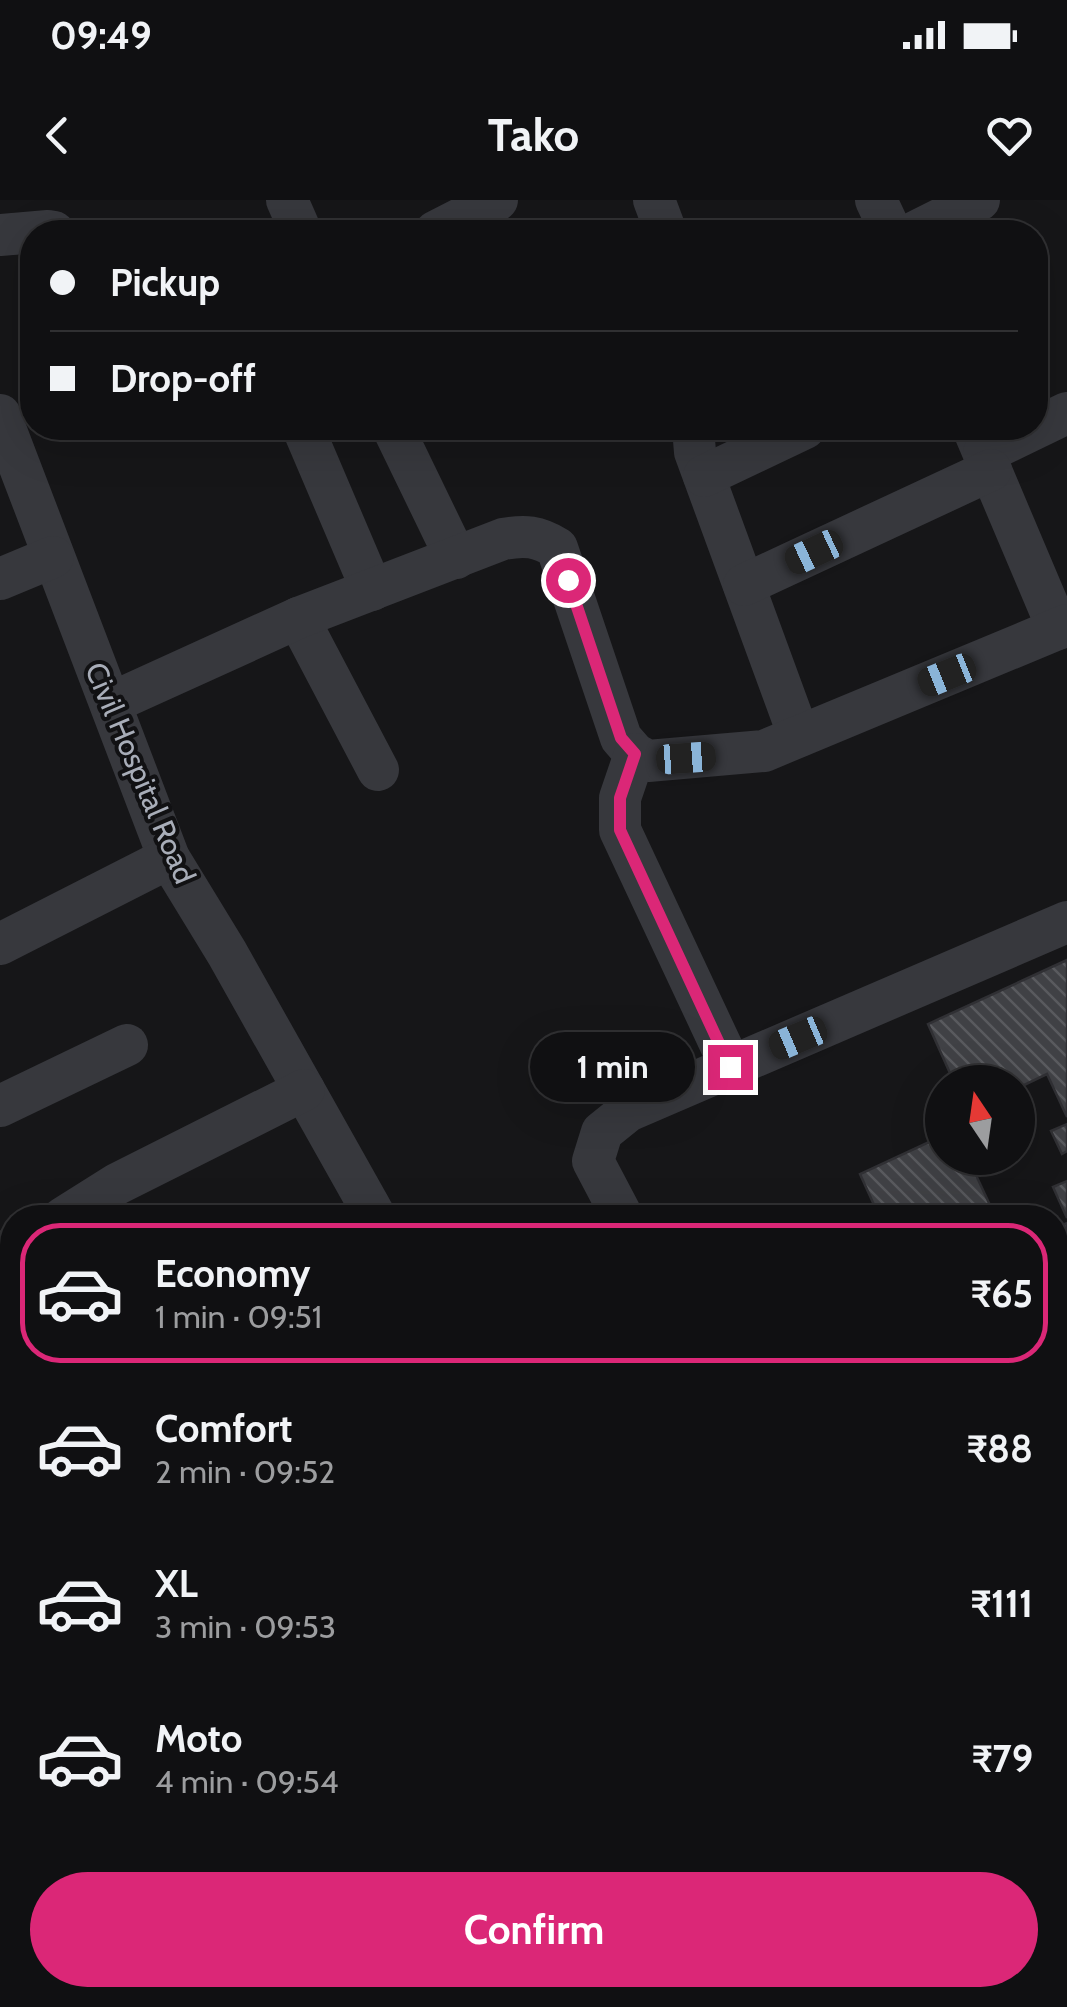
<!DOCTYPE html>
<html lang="en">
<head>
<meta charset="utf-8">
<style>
  :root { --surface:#101012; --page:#1e1e20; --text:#f1f3f6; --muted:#9c9d9f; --line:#303032; --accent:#db2777 }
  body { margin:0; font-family:Cabin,sans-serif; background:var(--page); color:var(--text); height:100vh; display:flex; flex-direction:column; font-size:38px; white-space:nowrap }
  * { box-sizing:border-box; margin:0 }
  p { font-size:32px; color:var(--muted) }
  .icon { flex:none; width:55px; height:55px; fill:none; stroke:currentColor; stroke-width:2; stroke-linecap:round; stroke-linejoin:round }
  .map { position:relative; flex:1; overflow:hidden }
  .panel { position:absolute; left:0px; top:1005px; width:1068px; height:802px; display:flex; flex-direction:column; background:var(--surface); border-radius:40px 40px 0 0; box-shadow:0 10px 40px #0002,0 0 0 2px var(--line) }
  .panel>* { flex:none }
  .banner { position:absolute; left:20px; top:20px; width:1028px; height:220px; border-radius:40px; box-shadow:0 10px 40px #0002,0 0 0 2px var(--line); display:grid; align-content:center; height:220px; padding:0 30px; background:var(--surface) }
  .needle { width:65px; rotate:347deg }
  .controls { position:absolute; left:925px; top:865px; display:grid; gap:20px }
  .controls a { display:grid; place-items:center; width:110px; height:110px; border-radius:50%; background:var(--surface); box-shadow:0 10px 40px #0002,0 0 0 2px var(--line); font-size:50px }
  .end { position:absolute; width:45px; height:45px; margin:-22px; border:12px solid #db2777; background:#fff; box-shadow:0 0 0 5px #fff }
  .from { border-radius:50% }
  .bubble { position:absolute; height:70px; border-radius:35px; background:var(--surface); box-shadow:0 10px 40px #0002,0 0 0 2px var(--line); font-size:32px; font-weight:700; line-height:70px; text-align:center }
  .car { position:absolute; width:30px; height:60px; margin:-30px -15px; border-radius:12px; box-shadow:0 0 8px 2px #0007; background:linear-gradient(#222 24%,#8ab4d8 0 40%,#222 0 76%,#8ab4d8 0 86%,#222 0) }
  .banner b { display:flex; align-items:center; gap:35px; height:95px; font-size:38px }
  .banner b+b { border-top:2px solid var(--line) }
  .banner i { width:25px; height:25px; background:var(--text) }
  ul { padding:18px 0 0; list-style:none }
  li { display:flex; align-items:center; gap:30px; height:140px; margin:0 20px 15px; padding:0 10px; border:5px solid transparent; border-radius:40px }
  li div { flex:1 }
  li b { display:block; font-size:38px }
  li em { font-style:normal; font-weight:700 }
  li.selected { border-color:var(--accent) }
  li>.icon { width:90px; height:90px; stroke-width:1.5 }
  .cta { display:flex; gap:20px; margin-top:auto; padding:20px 30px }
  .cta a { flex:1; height:115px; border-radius:60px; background:var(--accent); color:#fff; font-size:40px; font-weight:700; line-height:115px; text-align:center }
  .status { display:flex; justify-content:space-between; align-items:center; height:70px; padding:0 50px; background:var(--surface); direction:ltr }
  .status svg { height:28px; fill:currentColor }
  header { display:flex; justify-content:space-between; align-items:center; height:130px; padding:0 30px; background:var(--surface); font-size:45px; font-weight:700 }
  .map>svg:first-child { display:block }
</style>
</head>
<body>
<div class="status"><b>09:49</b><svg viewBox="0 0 49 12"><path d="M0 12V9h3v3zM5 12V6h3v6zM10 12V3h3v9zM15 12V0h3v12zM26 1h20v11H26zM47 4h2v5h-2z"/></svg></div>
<header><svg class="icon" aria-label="back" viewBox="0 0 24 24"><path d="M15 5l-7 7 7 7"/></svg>Tako<svg class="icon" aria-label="heart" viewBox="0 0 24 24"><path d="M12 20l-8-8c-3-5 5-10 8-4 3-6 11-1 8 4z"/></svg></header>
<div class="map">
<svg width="1067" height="1807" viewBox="0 0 1067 1807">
  <defs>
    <pattern id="building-back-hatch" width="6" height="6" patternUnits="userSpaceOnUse" patternTransform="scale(2.5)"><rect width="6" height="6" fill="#404145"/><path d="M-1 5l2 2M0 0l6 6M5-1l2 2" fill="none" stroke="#595a5e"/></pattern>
  </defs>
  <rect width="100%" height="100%" fill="#161618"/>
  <g fill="url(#building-back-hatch)" stroke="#303034" stroke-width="2.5">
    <polygon points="1067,760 1067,917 1047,874 1018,888 1018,882 954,882 928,824"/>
    <polygon points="1067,924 1067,951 1062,954 1051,931"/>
    <polygon points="942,936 942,958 968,958 996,1018 880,1018 860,974"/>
    <polygon points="1067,981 1067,1018 1053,987"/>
    <polygon points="1067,1023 1067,1046 1055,1052 1055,1028"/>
    <polygon points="1055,1128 1067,1154 1067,1224 1055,1230"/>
  </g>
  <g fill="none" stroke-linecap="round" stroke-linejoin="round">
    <g stroke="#37383d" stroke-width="42">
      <polyline points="287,0 301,32"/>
      <polyline points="654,0 666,32"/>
      <polyline points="876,0 891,32"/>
      <polyline points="435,32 497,0"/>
      <polyline points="915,32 979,0"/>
      <polyline points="0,35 48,31 54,32"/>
      <polyline points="0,215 169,658 227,753 376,1018"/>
      <polyline points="303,228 372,390"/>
      <polyline points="393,228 456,358"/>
      <polyline points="693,228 695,252 799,536"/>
      <polyline points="973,228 1058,429"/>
      <polyline points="984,253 1067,213"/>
      <polyline points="704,276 805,228"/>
      <polyline points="0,379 53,357"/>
      <polyline points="744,385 991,270"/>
      <polyline points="298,418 378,570"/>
      <path d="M111,503L298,418L503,339C525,335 538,336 557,348L621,538L635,554L648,561L764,551L1067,425"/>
      <polyline points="635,554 620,598 620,630 731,867"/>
      <polyline points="0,744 169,658"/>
      <polyline points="0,906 127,845"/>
      <polyline points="63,1018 117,984 304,890"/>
      <polyline points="623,1018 593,961 602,932 628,911 1067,722"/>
      <polyline points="0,1056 12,1048"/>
      <polyline points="0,1113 12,1141"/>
      <polyline points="1055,1267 1067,1262"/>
      <polyline points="0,1475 12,1468"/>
      <polyline points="0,1610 12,1603"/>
      <polyline points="0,1741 12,1752"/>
      <polyline points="59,1795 72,1807"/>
      <polyline points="198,1795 204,1807"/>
      <polyline points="942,1795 952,1807"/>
      <polyline points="356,1807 375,1795"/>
      <polyline points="718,1807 735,1795"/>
    </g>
  </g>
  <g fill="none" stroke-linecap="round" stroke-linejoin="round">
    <polyline stroke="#db2777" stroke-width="12" points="568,380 621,538 635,554 620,598 620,630 730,867"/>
  </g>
  <g text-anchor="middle" stroke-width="8" stroke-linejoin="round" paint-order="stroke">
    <g font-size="30" fill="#a8adb8" stroke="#111113">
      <text transform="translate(140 573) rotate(67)" y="10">Civil Hospital Road</text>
    </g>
  </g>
</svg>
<div class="controls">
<a><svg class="needle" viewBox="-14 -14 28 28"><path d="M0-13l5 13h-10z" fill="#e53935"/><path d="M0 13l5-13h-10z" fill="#9c9d9f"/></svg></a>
</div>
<i class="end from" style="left:568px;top:380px"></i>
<i class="end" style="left:730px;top:867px"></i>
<div class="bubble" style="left:530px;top:832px;width:165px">1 min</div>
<i class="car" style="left:814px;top:352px;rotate:245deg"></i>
<i class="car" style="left:947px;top:475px;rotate:248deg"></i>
<i class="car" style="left:686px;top:558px;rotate:86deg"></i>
<i class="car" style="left:798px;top:838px;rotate:247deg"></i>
<div class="banner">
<b><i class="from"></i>Pickup</b>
<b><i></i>Drop-off</b>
</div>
<section class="panel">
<ul>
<li class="selected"><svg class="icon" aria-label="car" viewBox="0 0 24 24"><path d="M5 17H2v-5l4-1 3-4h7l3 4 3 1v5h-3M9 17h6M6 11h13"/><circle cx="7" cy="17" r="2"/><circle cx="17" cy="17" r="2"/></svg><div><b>Economy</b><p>1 min · 09:51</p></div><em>₹65</em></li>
<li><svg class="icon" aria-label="car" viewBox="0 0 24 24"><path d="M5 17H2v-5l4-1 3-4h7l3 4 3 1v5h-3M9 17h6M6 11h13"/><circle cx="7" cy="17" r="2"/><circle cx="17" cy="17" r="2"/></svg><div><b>Comfort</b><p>2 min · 09:52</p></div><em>₹88</em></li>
<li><svg class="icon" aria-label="car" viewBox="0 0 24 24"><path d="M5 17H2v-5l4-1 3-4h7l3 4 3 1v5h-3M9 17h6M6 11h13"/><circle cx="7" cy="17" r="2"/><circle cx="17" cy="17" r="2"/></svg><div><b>XL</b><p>3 min · 09:53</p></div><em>₹111</em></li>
<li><svg class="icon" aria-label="car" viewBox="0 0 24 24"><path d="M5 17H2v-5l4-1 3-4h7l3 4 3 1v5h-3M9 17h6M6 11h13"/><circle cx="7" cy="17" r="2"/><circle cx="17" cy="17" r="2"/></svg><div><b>Moto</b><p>4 min · 09:54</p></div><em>₹79</em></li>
</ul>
<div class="cta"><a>Confirm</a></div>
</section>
</div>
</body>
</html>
